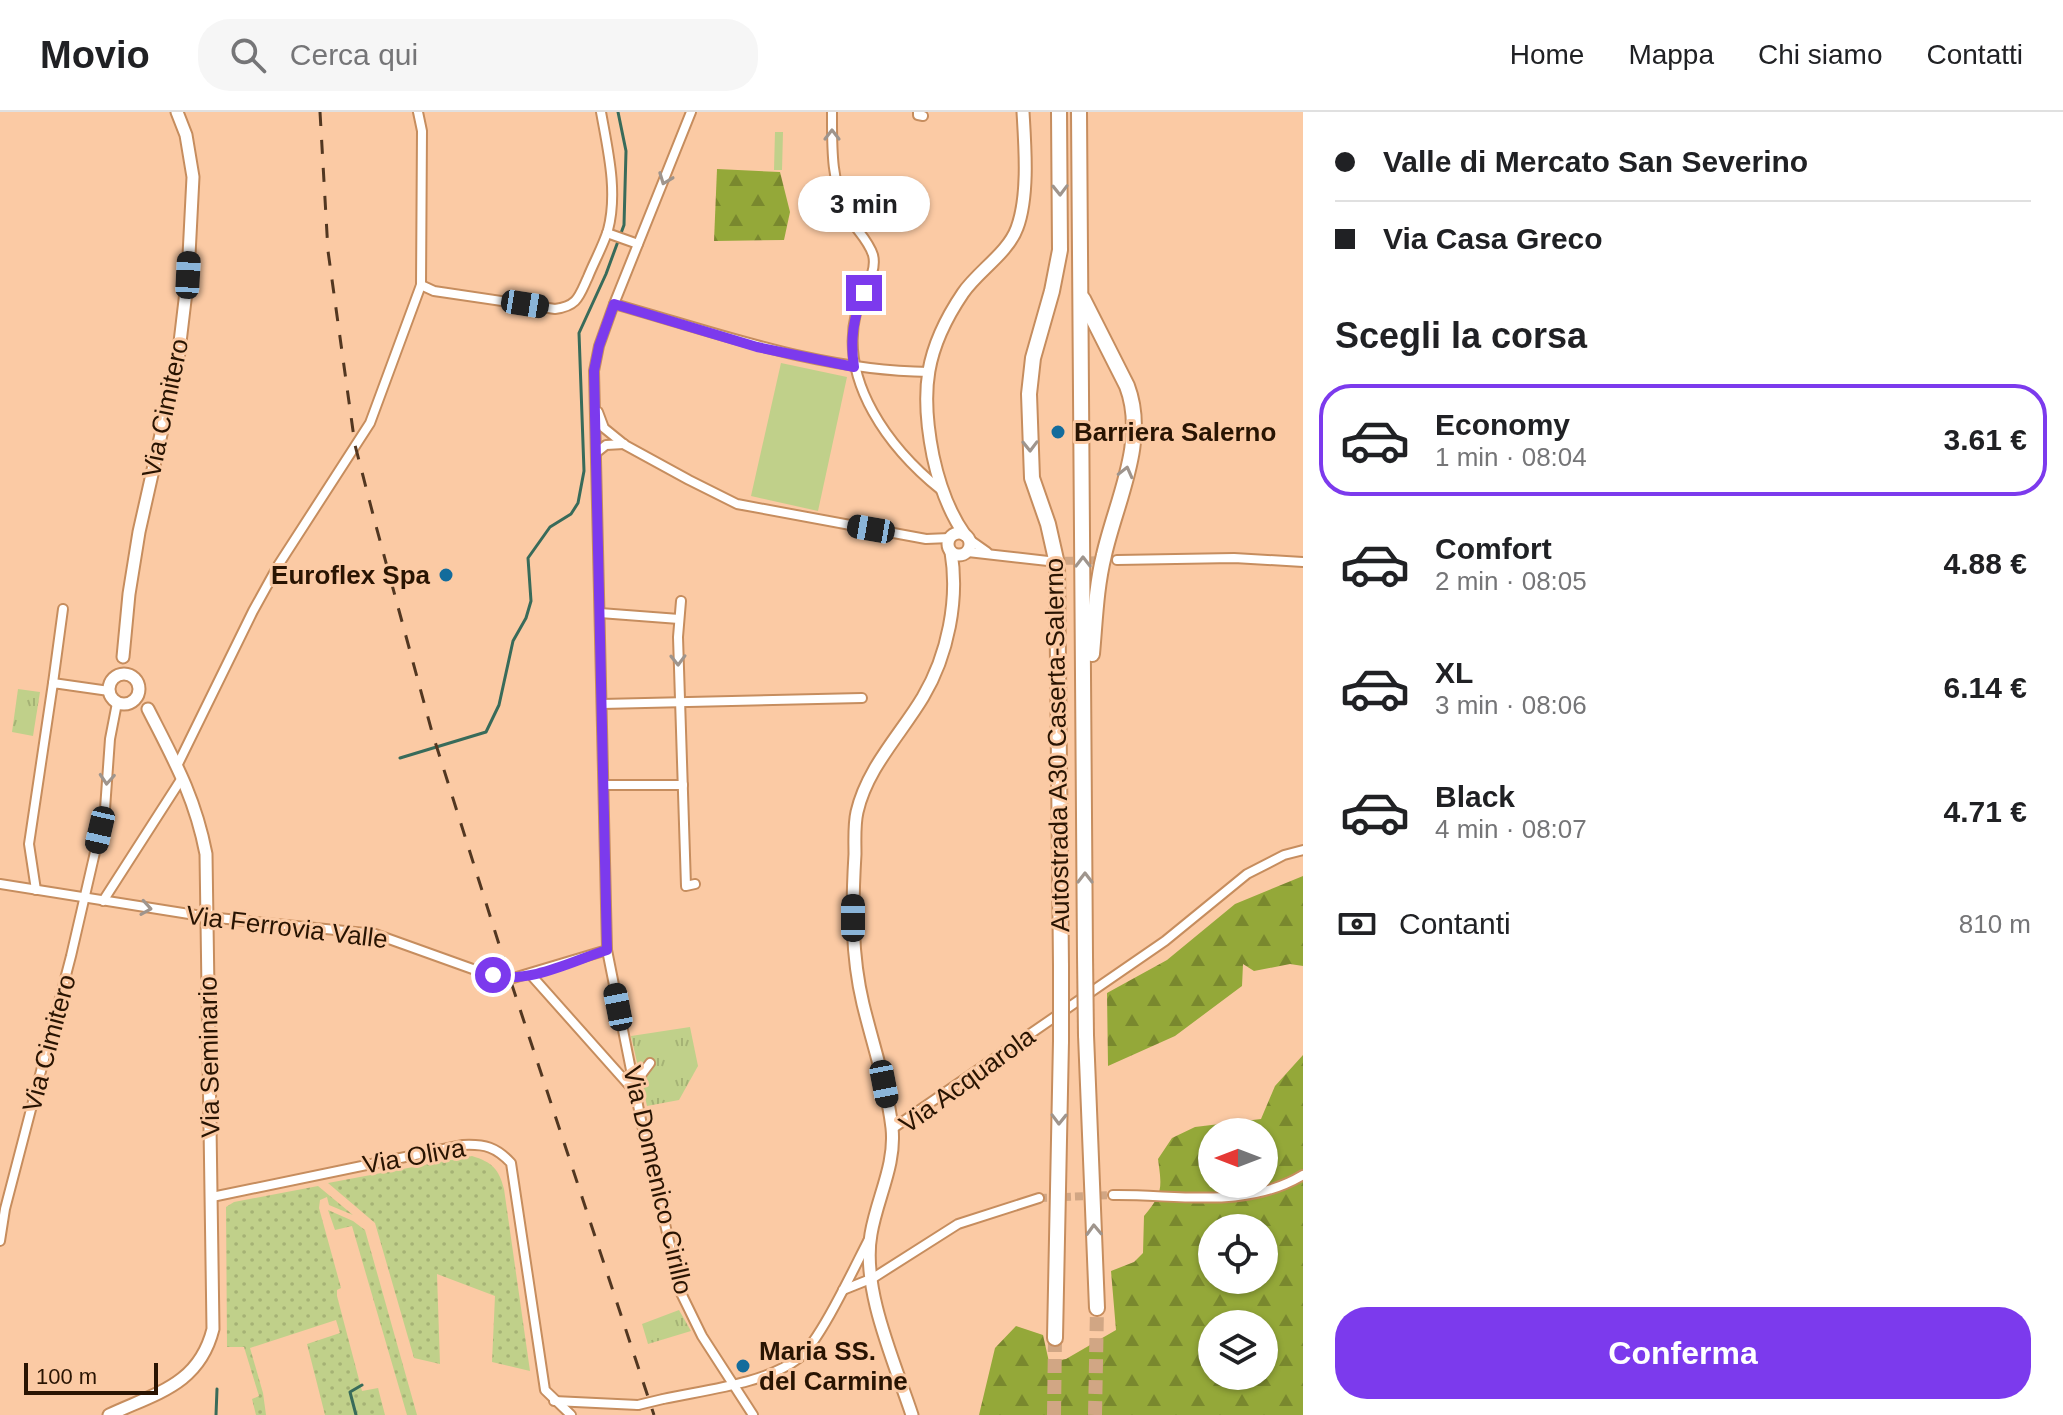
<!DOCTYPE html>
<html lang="it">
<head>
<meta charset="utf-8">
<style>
  :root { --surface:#fff; --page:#f6f6f6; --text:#202124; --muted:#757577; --line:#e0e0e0; --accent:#7c3aed }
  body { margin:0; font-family:Helvetica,sans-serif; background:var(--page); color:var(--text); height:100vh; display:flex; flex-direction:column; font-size:30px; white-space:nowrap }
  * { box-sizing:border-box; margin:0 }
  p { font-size:26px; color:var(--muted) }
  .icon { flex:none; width:44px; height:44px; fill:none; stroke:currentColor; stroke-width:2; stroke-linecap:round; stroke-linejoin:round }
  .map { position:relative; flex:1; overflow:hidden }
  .sheet { display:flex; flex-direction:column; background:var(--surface); width:760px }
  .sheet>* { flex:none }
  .top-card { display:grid; align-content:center; height:176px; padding:0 32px; background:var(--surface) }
  .needle { width:52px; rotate:270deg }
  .buttons { position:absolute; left:1198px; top:1006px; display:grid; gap:16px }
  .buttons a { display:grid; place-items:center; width:80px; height:80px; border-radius:50%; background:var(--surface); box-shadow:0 2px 6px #0004; font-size:40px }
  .scale { position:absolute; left:24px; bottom:20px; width:134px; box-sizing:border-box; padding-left:8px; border:4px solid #291402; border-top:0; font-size:22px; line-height:28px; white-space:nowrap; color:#291402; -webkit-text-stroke:6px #fbcaa4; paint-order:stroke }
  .end { position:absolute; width:36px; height:36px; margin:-18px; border:10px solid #7c3aed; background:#fff; box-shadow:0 0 0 4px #fff }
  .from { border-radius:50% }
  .bubble { position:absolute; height:56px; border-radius:28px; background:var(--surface); box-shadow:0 2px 6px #0004; font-size:26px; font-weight:700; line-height:56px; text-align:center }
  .car { position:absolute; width:24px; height:48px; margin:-24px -12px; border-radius:10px; box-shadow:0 0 6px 2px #0007; background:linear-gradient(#222 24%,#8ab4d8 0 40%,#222 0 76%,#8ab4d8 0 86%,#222 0) }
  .top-card b { display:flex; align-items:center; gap:28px; height:76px; font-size:30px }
  .top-card b+b { border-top:2px solid var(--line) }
  .top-card i { width:20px; height:20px; background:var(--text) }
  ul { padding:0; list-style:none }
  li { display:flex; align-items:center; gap:24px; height:112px; margin:0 16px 12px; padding:0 16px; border:4px solid transparent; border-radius:32px }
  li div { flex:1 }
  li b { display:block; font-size:30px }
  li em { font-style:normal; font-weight:700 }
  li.selected { border-color:var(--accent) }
  li>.icon { width:72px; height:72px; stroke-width:1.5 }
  h2 { padding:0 32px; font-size:36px; line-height:96px }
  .pay { display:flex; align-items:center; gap:20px; height:88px; padding:0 32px; font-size:30px }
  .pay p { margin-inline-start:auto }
  .button { display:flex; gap:16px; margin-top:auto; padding:16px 32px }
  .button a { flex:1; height:92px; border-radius:32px; background:var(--accent); color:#fff; font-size:32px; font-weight:700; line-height:92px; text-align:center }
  header { display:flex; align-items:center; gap:48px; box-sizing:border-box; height:112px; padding:0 40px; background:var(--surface); border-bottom:2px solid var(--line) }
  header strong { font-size:38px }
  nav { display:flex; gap:44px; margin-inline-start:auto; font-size:28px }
  .search { width:560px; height:72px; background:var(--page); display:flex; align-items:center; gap:20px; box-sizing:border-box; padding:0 28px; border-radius:32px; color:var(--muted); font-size:30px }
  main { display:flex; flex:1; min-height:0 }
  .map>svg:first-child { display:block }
</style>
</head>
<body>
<header>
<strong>Movio</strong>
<div class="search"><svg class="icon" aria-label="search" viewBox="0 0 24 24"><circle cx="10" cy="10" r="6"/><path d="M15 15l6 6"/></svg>Cerca qui</div>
<nav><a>Home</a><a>Mappa</a><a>Chi siamo</a><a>Contatti</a></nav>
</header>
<main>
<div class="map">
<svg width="1303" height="1303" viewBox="0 0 1303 1303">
  <defs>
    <pattern id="grass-dots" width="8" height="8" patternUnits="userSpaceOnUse" patternTransform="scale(2)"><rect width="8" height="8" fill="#c0d08a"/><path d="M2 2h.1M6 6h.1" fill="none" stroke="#a5b275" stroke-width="1.8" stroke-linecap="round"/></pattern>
    <pattern id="forest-firs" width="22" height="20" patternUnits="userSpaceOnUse" patternTransform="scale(2)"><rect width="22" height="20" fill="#94a839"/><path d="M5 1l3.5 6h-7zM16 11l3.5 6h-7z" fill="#79882e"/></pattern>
    <pattern id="park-tufts" width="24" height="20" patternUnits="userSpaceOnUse" patternTransform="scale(2)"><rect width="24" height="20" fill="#c0d08a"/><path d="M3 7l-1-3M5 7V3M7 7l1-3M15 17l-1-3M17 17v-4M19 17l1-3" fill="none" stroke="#a5b275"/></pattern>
  </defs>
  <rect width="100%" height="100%" fill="#fbcaa4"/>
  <g fill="url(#grass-dots)">
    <path d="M472,1044C492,1050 499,1057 504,1077L530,1259L492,1250L495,1184L437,1162L440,1252L414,1246L375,1111L328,1071Z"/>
    <polygon points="318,1074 353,1103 329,1093 327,1085 320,1088 319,1096 341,1176 337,1178 337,1184 362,1279 378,1276 385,1303 325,1303 307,1232 340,1221 336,1208 250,1236 263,1281 266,1303 256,1303 252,1287 259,1284 244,1235 227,1235 226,1095 234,1090"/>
    <polygon points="328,1098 353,1109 365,1118 417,1303 407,1303 352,1114 335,1118"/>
  </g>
  <g fill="url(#forest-firs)" fill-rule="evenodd">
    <polygon points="717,57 780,60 790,100 784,128 714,129"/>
    <polygon points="1303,764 1303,854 1290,852 1254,859 1243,852 1242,874 1175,924 1108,954 1107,881 1167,848 1235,792"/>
    <path d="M1303,943V1303H979L995,1236L1016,1214L1043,1223L1049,1250L1066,1247L1116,1218L1111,1159L1134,1150L1143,1141L1144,1104C1163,1081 1162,1076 1158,1047L1172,1026L1195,1015L1261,1007L1275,974ZM1212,1020H1264V1072H1212ZM1212,1116H1264V1168H1212ZM1212,1212H1264V1264H1212Z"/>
  </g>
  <g fill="url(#park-tufts)">
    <polygon points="18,577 40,580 33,624 12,620"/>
    <polygon points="690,915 698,954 679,988 647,994 631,924"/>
    <polygon points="679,1198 691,1219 648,1232 642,1212"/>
  </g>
  <g fill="#c0d08a">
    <polygon points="775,20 783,20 782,58 774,58"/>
    <polygon points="781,251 847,265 818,399 751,384"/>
  </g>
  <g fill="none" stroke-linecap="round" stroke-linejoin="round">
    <g stroke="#386b5a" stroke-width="3">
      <polyline points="400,646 486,620 499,593 513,529 526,506 531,489 528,446 550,415 571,402 578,391 584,359 579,221 606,162 624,113 626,39 618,0"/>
      <polyline points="216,1303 217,1277"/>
      <polyline points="356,1303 350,1280 362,1273"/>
    </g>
    <g stroke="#d1a684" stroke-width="8" stroke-dasharray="8 4" stroke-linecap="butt">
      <polyline points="1053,449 1117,448"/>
      <polyline points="1039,1086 1113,1083"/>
    </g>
    <g stroke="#d1a684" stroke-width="14" stroke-dasharray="14 7" stroke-linecap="butt">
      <polyline points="1054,1303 1055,1226"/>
      <polyline points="1095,1303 1097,1196"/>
    </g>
    <g stroke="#c68d5e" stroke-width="12">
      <g id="minor">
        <polyline points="691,0 614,192 599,234 594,259 607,838 642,1013 681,1181 702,1224 753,1303"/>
        <path d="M832,0C832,35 831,69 847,102C854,116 868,127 873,143C878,162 860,184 856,201C839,270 890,337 941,378"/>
        <polyline points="918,0 918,3 923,4"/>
        <polyline points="607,121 638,132"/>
        <path d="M421,173L434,179L555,197C578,194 579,184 588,165C594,150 603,134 608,118C618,80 608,39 601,0"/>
        <path d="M614,192C718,221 819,259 929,260"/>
        <polyline points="598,300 604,316 625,333 689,368 737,392 926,427 950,426"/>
        <polyline points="596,341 606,333 624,332"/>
        <polyline points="970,428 987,440"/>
        <polyline points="968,440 1048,449"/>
        <polyline points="1117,448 1234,446 1303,450"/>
        <polyline points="681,489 678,525 686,774 695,772"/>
        <polyline points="600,501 679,507"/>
        <polyline points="53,571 63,497"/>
        <polyline points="602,592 862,586"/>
        <polyline points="177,654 253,499 279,452 370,311 421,173 422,19 418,0"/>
        <polyline points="604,673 683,673"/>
        <polyline points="0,772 208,805 375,822 481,860 510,867 607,838"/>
        <polyline points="36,778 29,732 53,571 109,579"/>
        <polyline points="103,789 182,666"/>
        <polyline points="531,863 636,981"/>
        <polyline points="635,971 650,951"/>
        <polyline points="892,1017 1165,829 1247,762 1284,743 1303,738"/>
        <path d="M1113,1083C1178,1082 1245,1098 1303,1063"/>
        <path d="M212,1085L463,1033C485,1032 496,1035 511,1051L545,1278L571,1303"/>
        <polyline points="0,1129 5,1097 71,844 105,697 110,627 117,591"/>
        <polyline points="843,1178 873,1166 958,1112 1039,1086"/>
        <path d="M663,1287C704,1278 765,1272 799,1246C820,1229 854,1156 868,1129"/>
        <polyline points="554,1289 638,1293"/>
      </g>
    </g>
    <g stroke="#c68d5e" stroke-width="15">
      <g id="secondary">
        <circle cx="959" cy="432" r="11"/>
        <path d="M965,423C948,399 939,372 933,344C920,279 925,237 963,181C978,159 1008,141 1017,116C1029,84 1025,34 1023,0"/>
        <polyline points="123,545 129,482 139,420 178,247 188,163 193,65 186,23 177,0"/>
        <circle cx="124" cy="577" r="15"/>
        <path d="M109,1303C156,1281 199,1273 213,1217L206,742C195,685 174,648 148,597"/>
        <path d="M912,1303C895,1251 861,1177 871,1122C877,1086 896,1053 892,1016C887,974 873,933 863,892C851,842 852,793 855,742C855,728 854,713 857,700C867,656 901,622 923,585C948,543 959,487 951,440"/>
      </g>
    </g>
    <g stroke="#c68d5e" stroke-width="18">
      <g id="motorway">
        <polyline points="1059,0 1060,138 1052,179 1033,246 1029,282 1032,366 1048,412 1057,452 1061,854"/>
        <polyline points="1079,0 1085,844"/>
        <path d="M1083,187L1127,274C1148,329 1116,389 1104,443C1096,475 1095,509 1092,542"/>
        <polyline points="1086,923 1097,1196"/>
        <polyline points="1055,1226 1061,929"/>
      </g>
    </g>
    <use href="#minor" stroke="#fff" stroke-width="8"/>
    <use href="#secondary" stroke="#fff" stroke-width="11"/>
    <use href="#motorway" stroke="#fff" stroke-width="14"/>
    <polyline stroke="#523721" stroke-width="3" stroke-dasharray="14 14" stroke-linecap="butt" points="320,0 328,139 355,333 376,414 432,620 510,867 654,1303"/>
    <g stroke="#c68d5e" stroke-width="12" stroke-linecap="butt">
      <polyline id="minor-bridge" points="638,1293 663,1287"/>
    </g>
    <g stroke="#c68d5e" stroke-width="18" stroke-linecap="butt">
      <g id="motorway-bridge">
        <polyline points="1085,844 1086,923"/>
        <polyline points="1061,854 1061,929"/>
      </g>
    </g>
    <use href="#minor-bridge" stroke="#fff" stroke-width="8"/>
    <use href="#motorway-bridge" stroke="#fff" stroke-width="14"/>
  </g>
  <defs><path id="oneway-chevron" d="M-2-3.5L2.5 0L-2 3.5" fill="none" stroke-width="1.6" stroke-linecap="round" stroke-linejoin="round" transform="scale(2)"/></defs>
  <g stroke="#9f958d">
    <use href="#oneway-chevron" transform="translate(832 23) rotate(-90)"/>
    <use href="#oneway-chevron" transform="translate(665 67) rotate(111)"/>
    <use href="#oneway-chevron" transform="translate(1060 78) rotate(89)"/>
    <use href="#oneway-chevron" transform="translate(1030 334) rotate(89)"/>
    <use href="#oneway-chevron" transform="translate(1126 360) rotate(-76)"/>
    <use href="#oneway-chevron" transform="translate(1083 450) rotate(-90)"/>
    <use href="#oneway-chevron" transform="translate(678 548) rotate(89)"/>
    <use href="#oneway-chevron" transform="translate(107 667) rotate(94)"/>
    <use href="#oneway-chevron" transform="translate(1085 766) rotate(-90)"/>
    <use href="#oneway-chevron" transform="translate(146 796) rotate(9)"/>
    <use href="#oneway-chevron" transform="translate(1059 1007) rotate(91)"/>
    <use href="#oneway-chevron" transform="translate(1094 1118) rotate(-92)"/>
  </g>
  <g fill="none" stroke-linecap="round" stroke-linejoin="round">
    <path stroke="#7c3aed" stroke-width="10" d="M493,863C530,872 572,849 607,838L594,259L599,234L614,192L757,235L854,255C850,228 853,206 864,181"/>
  </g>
  <g fill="#136c9c" stroke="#fbcaa4" stroke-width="3">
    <circle cx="1058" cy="320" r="8"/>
    <circle cx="446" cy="463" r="8"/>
    <circle cx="743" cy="1254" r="8"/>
  </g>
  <g text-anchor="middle" stroke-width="6" stroke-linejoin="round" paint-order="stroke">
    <g font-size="26" fill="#291402" stroke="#fbcaa4">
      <text transform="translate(165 296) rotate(-78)" y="9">Via Cimitero</text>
      <text transform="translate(1057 633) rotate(-91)" y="9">Autostrada A30 Caserta-Salerno</text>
      <text transform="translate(287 815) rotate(7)" y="9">Via Ferrovia Valle</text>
      <text transform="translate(49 931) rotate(-75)" y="9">Via Cimitero</text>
      <text transform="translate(209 945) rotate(-91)" y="9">Via Seminario</text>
      <text transform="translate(967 968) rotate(-36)" y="9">Via Acquarola</text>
      <text transform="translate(414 1044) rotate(-10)" y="9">Via Oliva</text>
      <text transform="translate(658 1068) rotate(77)" y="9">Via Domenico Cirillo</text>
    </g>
    <g font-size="26" font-weight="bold" fill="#291402" stroke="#fbcaa4" text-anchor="start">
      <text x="1074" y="329">Barriera Salerno</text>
      <text x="430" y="472" text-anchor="end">Euroflex Spa</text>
      <text x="759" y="1248">Maria SS.<tspan x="759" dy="30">del Carmine</tspan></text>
    </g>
  </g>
</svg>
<div class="buttons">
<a><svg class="needle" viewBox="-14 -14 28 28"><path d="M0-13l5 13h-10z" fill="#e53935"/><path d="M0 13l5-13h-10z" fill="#757577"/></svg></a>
<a><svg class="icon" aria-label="locate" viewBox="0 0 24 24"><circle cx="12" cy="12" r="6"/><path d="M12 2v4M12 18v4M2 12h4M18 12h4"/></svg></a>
<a><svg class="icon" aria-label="layers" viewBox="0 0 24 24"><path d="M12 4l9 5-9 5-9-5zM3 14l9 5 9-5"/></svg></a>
</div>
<div class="scale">100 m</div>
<i class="end from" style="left:493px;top:863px"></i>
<i class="end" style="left:864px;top:181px"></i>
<div class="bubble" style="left:798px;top:64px;width:132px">3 min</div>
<i class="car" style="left:188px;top:163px;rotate:3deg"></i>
<i class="car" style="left:525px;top:192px;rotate:99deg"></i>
<i class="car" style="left:871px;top:417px;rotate:280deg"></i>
<i class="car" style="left:100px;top:718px;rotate:193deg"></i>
<i class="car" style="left:853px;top:806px;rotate:0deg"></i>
<i class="car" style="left:618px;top:895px;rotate:349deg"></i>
<i class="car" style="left:884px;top:972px;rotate:169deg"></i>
</div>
<section class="sheet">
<div class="top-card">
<b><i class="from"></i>Valle di Mercato San Severino</b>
<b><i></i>Via Casa Greco</b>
</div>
<h2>Scegli la corsa</h2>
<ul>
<li class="selected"><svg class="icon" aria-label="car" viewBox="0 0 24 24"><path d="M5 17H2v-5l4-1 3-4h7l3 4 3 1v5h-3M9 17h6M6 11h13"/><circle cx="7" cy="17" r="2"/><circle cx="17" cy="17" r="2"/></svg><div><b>Economy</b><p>1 min · 08:04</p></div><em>3.61 €</em></li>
<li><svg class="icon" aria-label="car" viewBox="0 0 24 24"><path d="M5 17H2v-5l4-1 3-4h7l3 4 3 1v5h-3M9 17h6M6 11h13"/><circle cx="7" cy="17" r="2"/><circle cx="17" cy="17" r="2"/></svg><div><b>Comfort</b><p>2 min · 08:05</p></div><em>4.88 €</em></li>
<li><svg class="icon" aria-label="car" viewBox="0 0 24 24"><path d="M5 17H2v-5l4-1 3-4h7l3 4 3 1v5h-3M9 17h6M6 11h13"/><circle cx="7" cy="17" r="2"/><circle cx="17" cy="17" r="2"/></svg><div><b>XL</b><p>3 min · 08:06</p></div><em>6.14 €</em></li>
<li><svg class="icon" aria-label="car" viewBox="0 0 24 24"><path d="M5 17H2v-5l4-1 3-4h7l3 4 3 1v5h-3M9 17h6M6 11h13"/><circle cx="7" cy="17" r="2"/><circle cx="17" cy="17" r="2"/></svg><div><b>Black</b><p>4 min · 08:07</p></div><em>4.71 €</em></li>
</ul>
<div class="pay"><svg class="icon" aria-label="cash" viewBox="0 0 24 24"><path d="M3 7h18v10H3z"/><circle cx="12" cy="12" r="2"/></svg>Contanti<p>810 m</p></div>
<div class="button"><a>Conferma</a></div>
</section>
</main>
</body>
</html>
